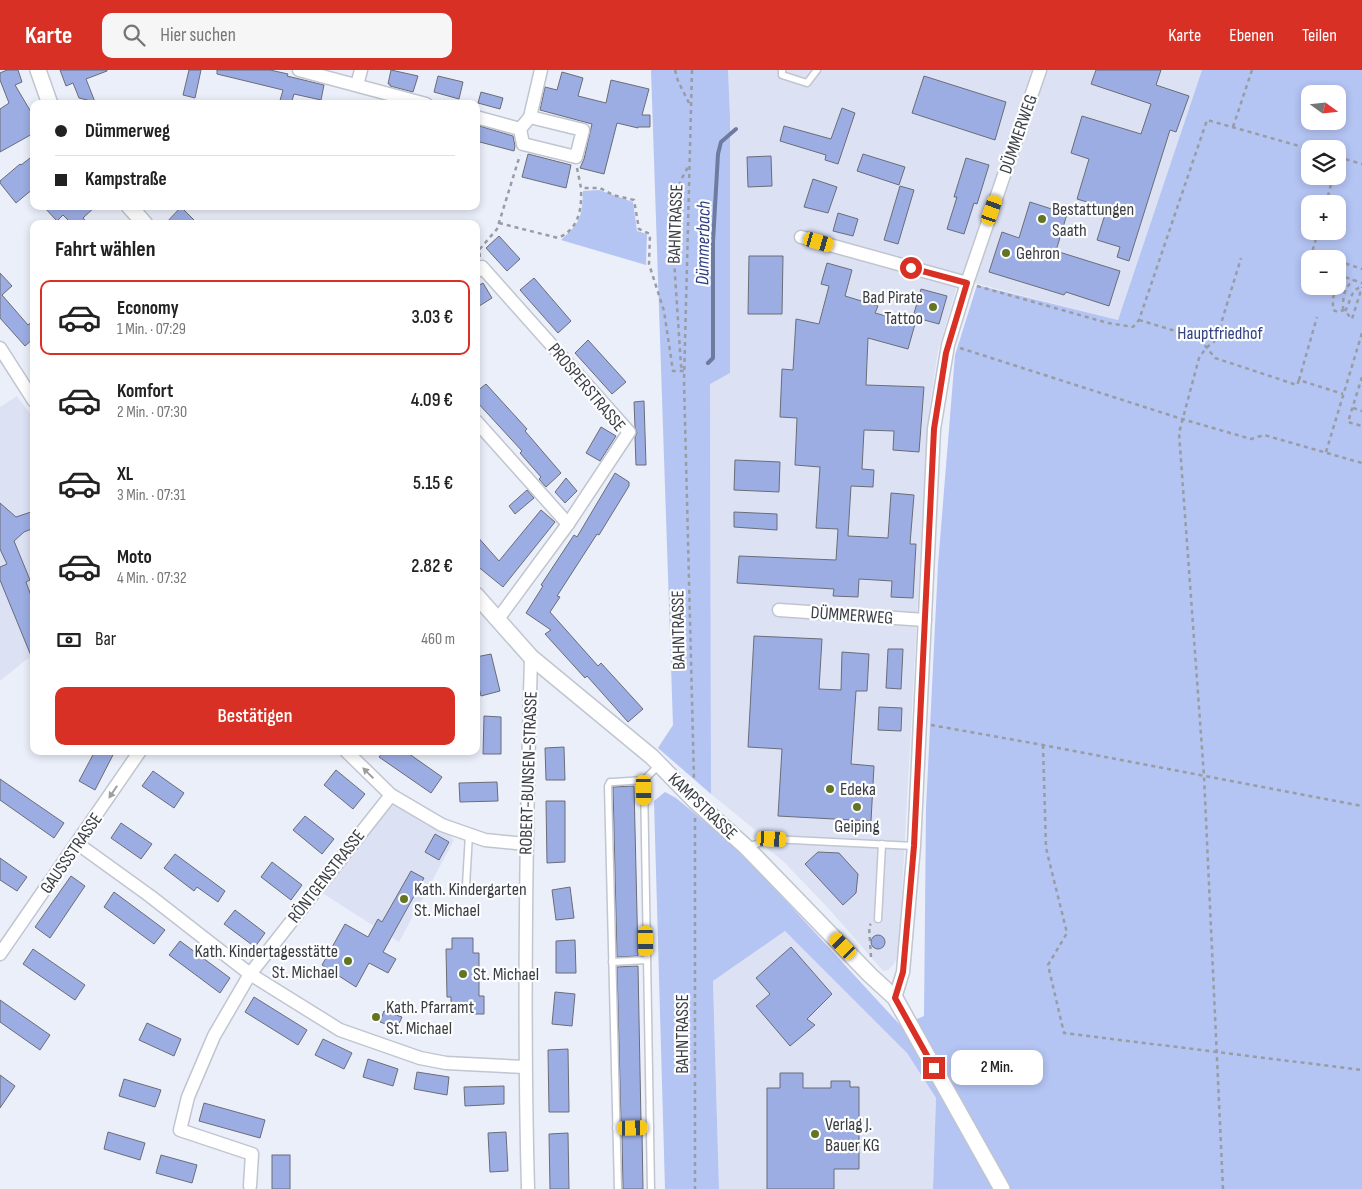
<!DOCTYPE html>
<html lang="de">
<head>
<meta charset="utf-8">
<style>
  :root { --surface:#fff; --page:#f6f6f6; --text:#222; --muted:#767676; --line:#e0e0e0; --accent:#d93025 }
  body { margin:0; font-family:"Sofia Sans Condensed",sans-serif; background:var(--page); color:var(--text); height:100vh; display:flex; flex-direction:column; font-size:19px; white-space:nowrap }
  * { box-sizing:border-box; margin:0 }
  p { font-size:16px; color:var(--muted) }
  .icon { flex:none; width:28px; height:28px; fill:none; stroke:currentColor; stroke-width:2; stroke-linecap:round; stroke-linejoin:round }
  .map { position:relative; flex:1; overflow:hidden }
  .side { position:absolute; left:30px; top:150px; width:450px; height:535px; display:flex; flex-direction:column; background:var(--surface); border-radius:10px; box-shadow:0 2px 8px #0003 }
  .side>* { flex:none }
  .hud { position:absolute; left:30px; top:30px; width:450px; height:110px; border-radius:10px; box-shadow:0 2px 8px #0003; display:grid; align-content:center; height:110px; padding:0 25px; background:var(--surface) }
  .needle { width:32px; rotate:105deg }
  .fabs { position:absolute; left:1301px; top:15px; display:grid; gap:10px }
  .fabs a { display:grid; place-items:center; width:45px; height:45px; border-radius:10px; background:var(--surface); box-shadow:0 2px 8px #0003; font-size:25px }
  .end { position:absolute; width:22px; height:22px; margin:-11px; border:6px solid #d93025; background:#fff; box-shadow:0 0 0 2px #fff }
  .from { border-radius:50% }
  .bubble { position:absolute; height:35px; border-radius:10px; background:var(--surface); box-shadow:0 2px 8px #0003; font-size:16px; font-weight:600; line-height:35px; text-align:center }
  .car { position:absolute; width:15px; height:30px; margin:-15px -8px; border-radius:6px; box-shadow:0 0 4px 1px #0007; background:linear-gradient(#f5c518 24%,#345 0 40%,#f5c518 0 76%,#345 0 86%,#f5c518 0) }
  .hud b { display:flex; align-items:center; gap:18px; height:48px; font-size:19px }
  .hud b+b { border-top:1px solid var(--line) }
  .hud i { width:12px; height:12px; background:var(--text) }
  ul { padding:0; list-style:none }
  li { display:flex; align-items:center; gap:15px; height:75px; margin:0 10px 8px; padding:0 15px; border:2px solid transparent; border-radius:10px }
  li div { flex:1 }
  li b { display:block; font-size:19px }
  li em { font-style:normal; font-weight:600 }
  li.active { border-color:var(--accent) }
  li>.icon { width:45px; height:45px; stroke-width:1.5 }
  h2 { padding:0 25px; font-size:22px; line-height:60px }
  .pay { display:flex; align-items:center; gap:12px; height:55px; padding:0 25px; font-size:19px }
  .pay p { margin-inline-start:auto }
  .cta { display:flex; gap:10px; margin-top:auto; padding:10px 25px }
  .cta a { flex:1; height:58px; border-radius:10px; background:var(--accent); color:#fff; font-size:20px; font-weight:600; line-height:58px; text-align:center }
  header { display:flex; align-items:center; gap:30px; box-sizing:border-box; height:70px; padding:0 25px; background:var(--accent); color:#fff }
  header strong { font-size:24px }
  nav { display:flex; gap:28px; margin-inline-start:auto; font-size:18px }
  .search { width:350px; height:45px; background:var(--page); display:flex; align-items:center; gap:12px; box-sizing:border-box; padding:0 18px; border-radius:10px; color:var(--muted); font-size:19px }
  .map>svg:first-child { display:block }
</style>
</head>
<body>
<header>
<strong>Karte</strong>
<div class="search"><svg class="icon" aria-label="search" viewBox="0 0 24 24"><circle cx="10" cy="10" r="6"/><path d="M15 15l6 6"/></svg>Hier suchen</div>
<nav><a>Karte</a><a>Ebenen</a><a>Teilen</a></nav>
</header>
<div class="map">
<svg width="1362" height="1119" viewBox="0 0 1362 1119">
  <rect width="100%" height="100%" fill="#ebeffa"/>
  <g fill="#dce2f4">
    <polygon points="728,0 1202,0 1118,250 959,209 938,281 930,334 925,400 900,861 898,885 894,894 888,900 883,901 829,839 784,792 753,767 755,760 711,724 710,313 730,303 730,47"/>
    <polygon points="17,326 34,349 34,587 27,589 0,611 0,337"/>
    <polygon points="391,725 442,755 454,770 399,872 316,819"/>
    <polygon points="785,861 907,983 936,1028 933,1119 719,1119 713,911"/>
  </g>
  <g fill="#b4c4f3" fill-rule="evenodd">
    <polygon points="651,0 728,0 730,47 730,303 710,314 711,724 658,678 673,655"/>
    <path d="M1202,0H1362V1119H933L936,1028L907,983L785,861L713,911L719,1119H665L654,731L665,722L676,728L738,779L901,956L924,946L926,738L938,495L955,285L977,215L1118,250ZM1310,24H1338V51H1310ZM1310,79H1338V106H1310ZM1310,134H1338V161H1310ZM1310,189H1338V216H1310Z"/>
    <path d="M599,120L633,132L637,161L647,164L646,195L561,170C581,152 582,147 583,121Z"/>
  </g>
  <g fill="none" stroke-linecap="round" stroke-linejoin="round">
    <polyline stroke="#6e7ba0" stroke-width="4" points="708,293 713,288 713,172 718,84 721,72 736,59"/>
  </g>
  <g fill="#9cade3" stroke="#6a6d77">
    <polygon points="7,0 18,0 22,12 15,15 34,47 34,63 0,82 0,39 9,33 0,10 0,3"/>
    <polygon points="60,0 107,0 107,1 86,9 95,32 79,28 73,13 66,16"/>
    <polygon points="189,0 201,0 195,28 183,25"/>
    <polygon points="217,0 270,0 288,4 287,6 324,15 321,30 294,24 291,34 279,34 283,20 217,4"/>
    <polygon points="391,0 418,6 413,22 390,16 390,14 388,14"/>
    <polygon points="1096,0 1161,0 1156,15 1189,26 1176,62 1170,60 1129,191 1117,187 1120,177 1097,170 1107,138 1077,129 1089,89 1071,83 1082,46 1141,64 1151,34 1091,14"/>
    <polygon points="562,2 583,8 578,26 606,33 611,10 649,19 642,45 650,45 650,57 638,57 638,58 617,53 604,104 580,98 584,89 592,54 540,40 545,17 557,20"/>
    <polygon points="438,6 463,12 459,29 434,22"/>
    <polygon points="924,6 1006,32 995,70 912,43"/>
    <polygon points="481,22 503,28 500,39 478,33"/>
    <polygon points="842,38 855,43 838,94 825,90 826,85 780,71 784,56 831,69"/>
    <polygon points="476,55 513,66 515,76 514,81 476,71"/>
    <polygon points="528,84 571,95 566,118 522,107"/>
    <polygon points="863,84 905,97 899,115 857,101"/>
    <polygon points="34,85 34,118 16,133 0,113 0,111 20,94 21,95"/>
    <polygon points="771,86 772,116 748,117 747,87"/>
    <polygon points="966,88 989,95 977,134 974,133 964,164 947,159 957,127 954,127"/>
    <polygon points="813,109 837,117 828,143 804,137"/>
    <polygon points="900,116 914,120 898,174 884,170"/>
    <polygon points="1030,132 1067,144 1056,181 1120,201 1109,236 1066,222 1064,225 989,202 1002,162 1019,168"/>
    <polygon points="43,136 96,136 83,148 88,154 72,154 63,145 57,151"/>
    <polygon points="181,137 198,154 165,154"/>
    <polygon points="838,143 858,149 853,166 833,161"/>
    <polygon points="499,166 520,189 507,201 486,178"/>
    <polygon points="749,186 783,186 782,244 748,244"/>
    <polygon points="827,193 852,200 845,226 878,236 875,243 915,254 908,279 868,268 866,315 924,317 919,382 893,380 894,361 864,360 862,399 874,400 873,417 851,416 848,466 888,468 891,423 914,425 910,474 916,474 913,528 891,527 892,511 859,509 858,527 833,526 834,519 737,513 739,486 836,490 838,459 816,458 820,397 795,395 797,348 780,347 782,299 793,300 796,249 819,254 829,216 821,214"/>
    <polygon points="0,203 12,216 2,225 28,255 34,250 34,268 25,276 0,248"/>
    <polygon points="534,208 571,251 558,263 520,220"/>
    <polygon points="483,213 492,228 476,238 476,217"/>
    <polygon points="921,219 947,226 939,254 913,247"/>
    <polygon points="588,270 626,312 612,324 575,283"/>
    <polygon points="486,314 527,359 525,361 561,403 546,417 539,409 541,407 520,383 522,381 476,331 476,322"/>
    <polygon points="644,331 646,395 636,395 635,367 637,363 635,357 634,332"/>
    <polygon points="601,357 616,366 600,391 586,383"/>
    <polygon points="735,390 780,392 779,422 734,420"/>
    <polygon points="615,403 629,412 629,416 599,465 597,464 557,526 560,527 550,542 598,596 601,593 643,639 628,652 587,606 585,608 545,564 551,560 526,543 543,516 541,515 574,465 577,467"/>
    <polygon points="566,408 577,421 565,433 555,422"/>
    <polygon points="527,420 534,428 515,444 509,436"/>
    <polygon points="0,433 16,447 34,441 34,458 24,462 14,471 30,510 26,512 34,534 34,593 0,510 0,497 7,494 0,479"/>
    <polygon points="541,440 555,452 503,517 476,495 476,465 499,491"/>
    <polygon points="734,442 777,444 777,460 734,457"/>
    <polygon points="754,566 822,569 819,619 841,620 842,582 869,584 867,621 856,621 851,694 874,696 871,751 778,746 782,679 748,677"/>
    <polygon points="888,579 903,579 901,619 886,618"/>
    <polygon points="491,584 500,621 481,626 476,606 476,587"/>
    <polygon points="879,637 902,638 901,661 878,660"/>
    <polygon points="484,646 501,647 501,684 483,684"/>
    <polygon points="564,677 565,710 546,710 545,678"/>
    <polygon points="95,681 115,681 95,720 79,711"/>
    <polygon points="384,681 405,681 442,707 431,723 379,687"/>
    <polygon points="336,700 365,724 353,739 324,715"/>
    <polygon points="153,701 184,723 174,738 142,716"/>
    <polygon points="0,709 64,753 54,768 0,730"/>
    <polygon points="497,712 498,731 460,732 459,713"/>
    <polygon points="634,716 638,886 617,887 613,717"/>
    <polygon points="546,731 565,731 565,792 547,793"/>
    <polygon points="305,746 334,769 322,784 293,760"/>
    <polygon points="121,753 152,774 141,789 111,768"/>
    <polygon points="435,764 449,772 439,790 425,782"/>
    <polygon points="818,782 839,783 858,804 856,823 843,835 805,794"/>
    <polygon points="175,784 225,821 218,832 197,817 194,821 164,798"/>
    <polygon points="0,788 27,807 17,821 0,810"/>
    <polygon points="272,792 302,815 291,830 261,807"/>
    <polygon points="411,801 424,808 383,882 396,889 388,903 369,893 356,917 322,895 345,854 368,867 378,849 382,852"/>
    <polygon points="71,806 85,816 50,868 35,857"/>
    <polygon points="570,817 574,848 556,850 552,820"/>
    <polygon points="114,822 165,860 154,874 104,837"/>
    <polygon points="235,840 265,863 255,877 224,854"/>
    <circle cx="878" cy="872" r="7"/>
    <polygon points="452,868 473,868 473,883 479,883 479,926 484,926 484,944 451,944 451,927 447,927 446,879 452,879"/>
    <polygon points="575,870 576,903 556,903 556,871"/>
    <polygon points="180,871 230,908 220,923 169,885"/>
    <polygon points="791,877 832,924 807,949 815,955 790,976 756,936 770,924 756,908"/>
    <polygon points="33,879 85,915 75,930 23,894"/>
    <polygon points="638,896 641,1052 621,1053 617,897"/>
    <polygon points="555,922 575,924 572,956 552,954"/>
    <polygon points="254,927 307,960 298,975 245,942"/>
    <polygon points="0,930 50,965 40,980 0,952"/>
    <polygon points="384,941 402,947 397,958 380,952"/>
    <polygon points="147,953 181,969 174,986 139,970"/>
    <polygon points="323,969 352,983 344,999 315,985"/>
    <polygon points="568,979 569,1042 549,1042 548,980"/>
    <polygon points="368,989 398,999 393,1016 363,1007"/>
    <polygon points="417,1002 449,1007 447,1025 414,1019"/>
    <polygon points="780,1003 803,1003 803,1018 831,1018 831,1011 850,1011 850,1017 859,1017 859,1099 834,1099 834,1119 767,1119 767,1018 780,1018"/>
    <polygon points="0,1005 15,1016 0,1038"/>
    <polygon points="124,1009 161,1020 155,1037 119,1026"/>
    <polygon points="504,1016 504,1034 465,1036 464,1017"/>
    <polygon points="204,1033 265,1050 260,1068 199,1051"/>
    <polygon points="108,1062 145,1073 140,1090 104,1079"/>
    <polygon points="506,1062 508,1101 490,1102 488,1063"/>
    <polygon points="642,1062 643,1119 623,1119 622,1063"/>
    <polygon points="568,1063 569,1119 550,1119 549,1064"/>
    <polygon points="161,1085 197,1095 192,1113 156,1103"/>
    <rect x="272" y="1085" width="18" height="34"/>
  </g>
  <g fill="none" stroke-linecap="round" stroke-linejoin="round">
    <g stroke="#c1c5cf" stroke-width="9">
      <g id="service">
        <polyline points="782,0 782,5 807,13 817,0"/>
        <polyline points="747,777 772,769 914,776"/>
        <polyline points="466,816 469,764"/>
        <polyline points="878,849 882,774"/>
        <polyline points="612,892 647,890"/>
        <polyline points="616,1058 650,1057"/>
        <polyline points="618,1119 608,716 610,712 614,712 644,710"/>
        <polyline points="651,1119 644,710 659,695"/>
      </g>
    </g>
    <g stroke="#c1c5cf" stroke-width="15">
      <g id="minor">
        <polyline points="299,0 426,34"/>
        <polyline points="357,15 361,0"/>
        <polyline points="476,47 520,59 530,47 541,0"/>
        <polyline points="520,59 523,74 576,87 583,60 530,47"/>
        <polyline points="801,167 967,213"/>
        <polyline points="476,202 482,197 629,362 568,454 498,549"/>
        <polyline points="0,278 34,331"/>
        <polyline points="476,351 568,454"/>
        <polyline points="779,540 925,550"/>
        <polyline points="346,681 391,725 442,755 485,770 526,774"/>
        <polyline points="78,774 150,826 250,904 340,960 420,988 446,993 525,997"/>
        <polyline points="0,884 140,681"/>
        <polyline points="895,928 903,902 914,776 934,359 948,275 967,213 1040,0"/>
        <polyline points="250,1116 252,1084 180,1060 188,1027 214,966 250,904 391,725"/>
        <path d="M528,1119C523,941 526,764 531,587"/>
      </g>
    </g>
    <g stroke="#c1c5cf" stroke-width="18">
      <g id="tertiary">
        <polyline points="38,0 50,34"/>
        <polyline points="129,136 145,154"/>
        <polyline points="476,525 531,587 652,687 695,731 746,777 870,905 895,928 1002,1119"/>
      </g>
    </g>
    <g stroke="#999ca3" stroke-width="2.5" stroke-dasharray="4 4" stroke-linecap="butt">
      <polyline points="675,0 678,11 690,35"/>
      <polyline points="692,0 684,311 694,710"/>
      <polyline points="1233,57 1252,0"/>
      <polyline points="1338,87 1362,94"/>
      <polyline points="577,98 581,118 600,118 613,125 634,130 639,159 650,164 649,194 664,241 673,301 684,301 681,296 671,144 681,110 689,95"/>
      <polyline points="1326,134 1333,106"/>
      <path d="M499,153L558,168C579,159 582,139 581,118"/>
      <polyline points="1318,161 1312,183 1329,189"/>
      <polyline points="480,187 479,180 497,159 520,85"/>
      <polyline points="1338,191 1362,199"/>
      <polyline points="1338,207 1342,206 1362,213"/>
      <path d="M1338,213L1341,215V218C1331,226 1333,227 1333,240L1338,242L1344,240L1352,249L1362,217"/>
      <polyline points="977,216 1108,253 1133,257 1139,250 1207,50 1310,79"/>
      <path d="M1343,240C1343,228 1343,218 1354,210"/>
      <path d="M1345,241C1351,232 1350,219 1362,217"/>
      <polyline points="1139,250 1199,268 1215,288 1297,315 1299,310 1343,324"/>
      <polyline points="960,278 1182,349 1251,369 1264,365 1362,393"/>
      <polyline points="1362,307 1348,352 1362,356"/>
      <polyline points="1299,310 1317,247"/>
      <polyline points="1353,338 1362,341"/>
      <polyline points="1326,382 1362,263"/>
      <polyline points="931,655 1043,675 1362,736"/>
      <polyline points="1043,675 1046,778 1067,863 1048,895 1064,963 1362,1000"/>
      <polyline points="695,748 695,1119"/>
      <polyline points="871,887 869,856 871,854"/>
      <polyline points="1223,1119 1204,706 1179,363 1199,288 1206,278 1216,270 1241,188"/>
    </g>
    <use href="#service" stroke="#fff" stroke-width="6"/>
    <use href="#minor" stroke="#fff" stroke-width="12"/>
    <use href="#tertiary" stroke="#fff" stroke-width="15"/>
  </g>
  <defs><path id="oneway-solid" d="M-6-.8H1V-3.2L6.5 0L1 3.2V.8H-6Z" transform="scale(1.25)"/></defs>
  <g fill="#9d9ea0">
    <use href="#oneway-solid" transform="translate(368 703) rotate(-136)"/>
    <use href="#oneway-solid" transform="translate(113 722) rotate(124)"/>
  </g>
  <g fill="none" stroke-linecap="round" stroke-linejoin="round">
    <polyline stroke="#d93025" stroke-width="6" points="911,198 967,213 946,283 934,359 914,776 903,902 895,928 934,998"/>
  </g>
  <g fill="#637423" stroke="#fcfdff" stroke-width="2">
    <circle cx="1042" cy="149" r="5"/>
    <circle cx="1006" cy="183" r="5"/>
    <circle cx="933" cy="237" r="5"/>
    <circle cx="830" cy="719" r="5"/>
    <circle cx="857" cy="737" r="5"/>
    <circle cx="404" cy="829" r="5"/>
    <circle cx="348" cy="891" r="5"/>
    <circle cx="463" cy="904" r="5"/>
    <circle cx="376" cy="947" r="5"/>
    <circle cx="815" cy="1064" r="5"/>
  </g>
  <g text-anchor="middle" stroke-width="4.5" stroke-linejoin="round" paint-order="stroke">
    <g font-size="18" fill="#3b3d41" stroke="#fcfdff">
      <text transform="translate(1018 64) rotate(-71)" y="6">DÜMMERWEG</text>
      <text transform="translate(675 154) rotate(-88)" y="6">BAHNTRASSE</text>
      <text transform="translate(587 317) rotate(50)" y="6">PROSPERSTRASSE</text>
      <text transform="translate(852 545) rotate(4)" y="6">DÜMMERWEG</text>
      <text transform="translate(678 560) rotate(-91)" y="6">BAHNTRASSE</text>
      <text transform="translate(528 703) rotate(-88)" y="6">ROBERT-BUNSEN-STRASSE</text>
      <text transform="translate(703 736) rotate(44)" y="6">KAMPSTRASSE</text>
      <text transform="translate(71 783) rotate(-55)" y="6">GAUSSSTRASSE</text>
      <text transform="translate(326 806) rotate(-52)" y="6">RÖNTGENSTRASSE</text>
      <text transform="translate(682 964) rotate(-90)" y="6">BAHNTRASSE</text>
    </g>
    <g font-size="18" fill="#3b3d41" stroke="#fcfdff" text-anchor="start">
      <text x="1052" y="145">Bestattungen<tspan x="1052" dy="21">Saath</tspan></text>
      <text x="1016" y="189">Gehron</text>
      <text x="923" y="233" text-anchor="end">Bad Pirate<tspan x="923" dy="21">Tattoo</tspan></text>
      <text x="840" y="725">Edeka</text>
      <text x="857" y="762" text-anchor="middle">Geiping</text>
      <text x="414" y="825">Kath. Kindergarten<tspan x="414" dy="21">St. Michael</tspan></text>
      <text x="338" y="887" text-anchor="end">Kath. Kindertagesstätte<tspan x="338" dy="21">St. Michael</tspan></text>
      <text x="473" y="910">St. Michael</text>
      <text x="386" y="943">Kath. Pfarramt<tspan x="386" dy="21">St. Michael</tspan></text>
      <text x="825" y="1060">Verlag J.<tspan x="825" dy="21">Bauer KG</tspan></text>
    </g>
    <g font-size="18" fill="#324182" stroke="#fcfdff">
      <text x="1220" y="269">Hauptfriedhof</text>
    </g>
    <g font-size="19" font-style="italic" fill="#2d3c7c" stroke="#fcfdff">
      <text transform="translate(702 173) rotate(-89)" y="7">Dümmerbach</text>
    </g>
  </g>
</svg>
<div class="fabs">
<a><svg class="needle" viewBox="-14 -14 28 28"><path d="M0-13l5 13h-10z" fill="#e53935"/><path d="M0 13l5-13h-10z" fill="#767676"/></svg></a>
<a><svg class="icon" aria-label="layers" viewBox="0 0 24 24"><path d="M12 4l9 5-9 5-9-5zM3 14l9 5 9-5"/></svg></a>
<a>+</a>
<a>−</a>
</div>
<i class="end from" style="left:911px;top:198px"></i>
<i class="end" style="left:934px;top:998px"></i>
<div class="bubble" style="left:951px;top:980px;width:92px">2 Min.</div>
<i class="car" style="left:992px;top:140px;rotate:19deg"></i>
<i class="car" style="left:819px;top:172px;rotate:106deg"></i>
<i class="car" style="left:644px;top:720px;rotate:179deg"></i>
<i class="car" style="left:772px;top:769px;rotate:93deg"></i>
<i class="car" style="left:646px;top:871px;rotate:179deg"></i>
<i class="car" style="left:843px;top:876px;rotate:316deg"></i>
<i class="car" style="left:633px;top:1058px;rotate:89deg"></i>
<div class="hud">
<b><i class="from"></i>Dümmerweg</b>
<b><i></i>Kampstraße</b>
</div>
<section class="side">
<h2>Fahrt wählen</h2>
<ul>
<li class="active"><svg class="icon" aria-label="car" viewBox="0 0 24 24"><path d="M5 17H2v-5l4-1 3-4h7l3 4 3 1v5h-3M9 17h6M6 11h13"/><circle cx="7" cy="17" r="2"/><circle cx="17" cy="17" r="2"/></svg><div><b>Economy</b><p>1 Min. · 07:29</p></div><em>3.03 €</em></li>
<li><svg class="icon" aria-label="car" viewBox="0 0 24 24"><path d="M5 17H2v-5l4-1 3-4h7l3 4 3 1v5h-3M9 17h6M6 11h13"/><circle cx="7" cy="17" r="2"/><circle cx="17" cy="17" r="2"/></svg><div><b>Komfort</b><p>2 Min. · 07:30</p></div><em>4.09 €</em></li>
<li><svg class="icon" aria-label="car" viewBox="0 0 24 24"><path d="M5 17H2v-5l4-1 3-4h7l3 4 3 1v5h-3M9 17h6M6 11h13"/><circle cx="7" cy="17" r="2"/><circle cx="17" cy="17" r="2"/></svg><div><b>XL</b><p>3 Min. · 07:31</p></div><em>5.15 €</em></li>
<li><svg class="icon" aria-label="car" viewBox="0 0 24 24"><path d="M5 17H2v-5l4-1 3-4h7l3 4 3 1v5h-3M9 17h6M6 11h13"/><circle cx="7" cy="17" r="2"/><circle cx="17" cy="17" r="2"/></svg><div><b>Moto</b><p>4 Min. · 07:32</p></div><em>2.82 €</em></li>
</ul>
<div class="pay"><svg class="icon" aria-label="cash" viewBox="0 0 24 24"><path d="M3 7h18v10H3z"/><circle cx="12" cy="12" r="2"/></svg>Bar<p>460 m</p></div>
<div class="cta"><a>Bestätigen</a></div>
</section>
</div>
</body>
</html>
